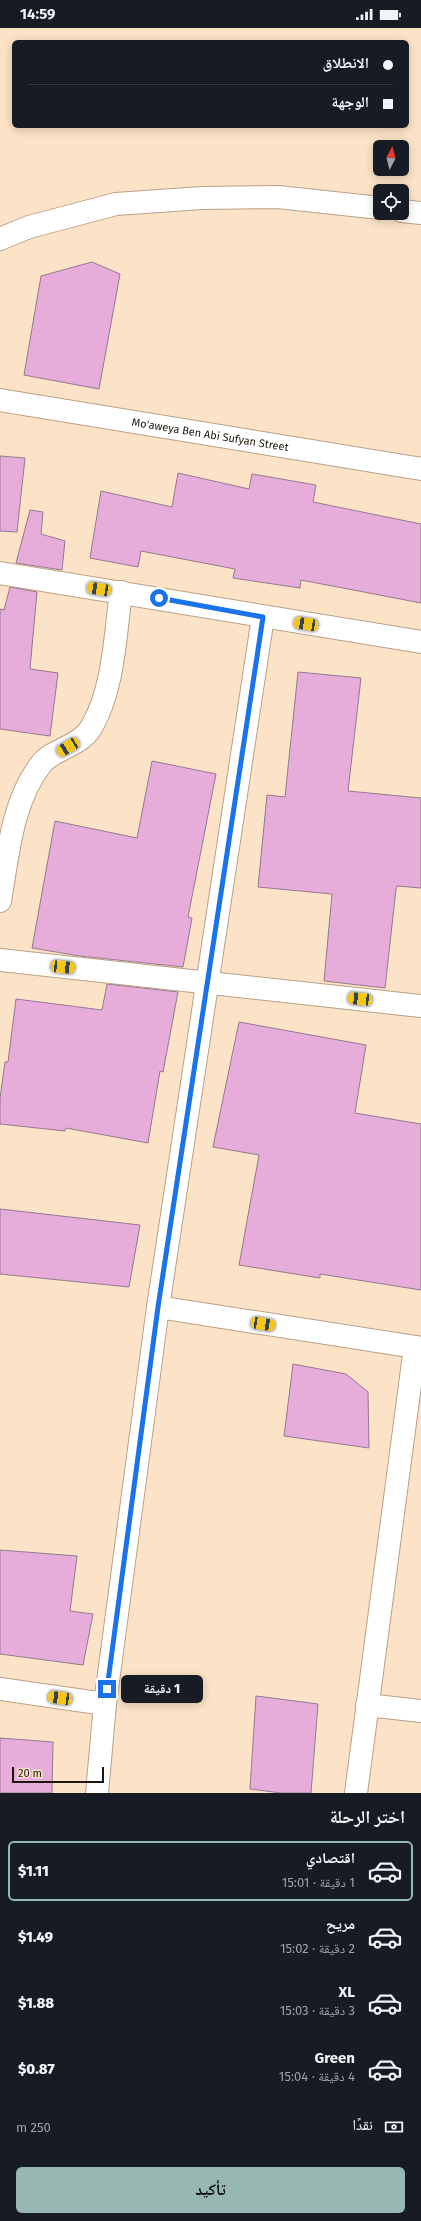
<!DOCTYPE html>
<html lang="ar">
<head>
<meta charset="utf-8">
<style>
  :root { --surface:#171b24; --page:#20242c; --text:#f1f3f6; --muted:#9ea1a6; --line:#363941; --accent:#97b7b3 }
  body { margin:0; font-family:"Fira Sans","Noto Naskh Arabic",sans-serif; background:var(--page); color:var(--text); direction:rtl; height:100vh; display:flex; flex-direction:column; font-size:15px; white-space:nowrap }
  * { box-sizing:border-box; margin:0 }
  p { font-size:13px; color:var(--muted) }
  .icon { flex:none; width:22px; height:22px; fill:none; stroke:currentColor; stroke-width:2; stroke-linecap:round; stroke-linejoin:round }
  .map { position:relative; height:1765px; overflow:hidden; direction:ltr }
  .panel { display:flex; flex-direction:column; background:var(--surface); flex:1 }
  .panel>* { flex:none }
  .banner { position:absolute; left:12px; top:12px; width:397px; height:88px; border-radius:6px; box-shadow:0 2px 10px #0003; direction:rtl; display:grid; align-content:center; height:88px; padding:0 16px; background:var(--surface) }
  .needle { width:26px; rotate:7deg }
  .controls { position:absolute; left:373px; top:112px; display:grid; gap:8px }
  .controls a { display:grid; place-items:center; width:36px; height:36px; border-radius:6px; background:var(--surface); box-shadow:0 2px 10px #0003; font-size:20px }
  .scale { position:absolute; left:12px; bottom:10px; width:92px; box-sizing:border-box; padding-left:4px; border:2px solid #1e160c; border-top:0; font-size:11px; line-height:14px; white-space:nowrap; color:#1e160c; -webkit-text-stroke:3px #fce3c7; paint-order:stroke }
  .end { position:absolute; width:18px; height:18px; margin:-9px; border:5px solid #1a73e8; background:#fff; box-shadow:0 0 0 2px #fff }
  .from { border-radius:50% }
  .bubble { position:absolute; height:28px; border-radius:6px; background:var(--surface); box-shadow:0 2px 10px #0003; font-size:13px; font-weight:800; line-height:28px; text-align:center; direction:rtl }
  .car { position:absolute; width:12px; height:24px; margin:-12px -6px; border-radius:5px; box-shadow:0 0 3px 1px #0007; background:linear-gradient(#f5c518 24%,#345 0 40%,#f5c518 0 76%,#345 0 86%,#f5c518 0) }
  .banner b { display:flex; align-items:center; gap:14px; height:38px; font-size:15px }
  .banner b+b { border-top:1px solid var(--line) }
  .banner i { width:10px; height:10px; background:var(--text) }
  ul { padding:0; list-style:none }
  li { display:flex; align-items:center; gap:12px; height:60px; margin:0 8px 6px; padding:0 8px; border:2px solid transparent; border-radius:6px }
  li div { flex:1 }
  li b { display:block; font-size:15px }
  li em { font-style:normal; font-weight:800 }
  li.on { border-color:var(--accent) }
  li>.icon { width:36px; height:36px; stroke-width:1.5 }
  h2 { padding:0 16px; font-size:18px; line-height:48px }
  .pay { display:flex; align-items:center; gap:10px; height:44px; padding:0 16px; font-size:15px }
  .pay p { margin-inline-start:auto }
  .primary-button { display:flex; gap:8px; margin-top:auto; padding:8px 16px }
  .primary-button a { flex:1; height:46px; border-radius:6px; background:var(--accent); color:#111; font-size:16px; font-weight:800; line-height:46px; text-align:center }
  .status { display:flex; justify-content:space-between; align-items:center; height:28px; padding:0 20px; background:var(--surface); direction:ltr }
  .status svg { height:11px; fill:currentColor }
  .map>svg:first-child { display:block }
</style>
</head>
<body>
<div class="status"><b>14:59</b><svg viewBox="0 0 49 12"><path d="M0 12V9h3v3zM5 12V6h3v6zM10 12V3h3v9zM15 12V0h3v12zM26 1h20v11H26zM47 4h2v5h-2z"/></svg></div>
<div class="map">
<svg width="421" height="1765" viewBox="0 0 421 1765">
  <rect width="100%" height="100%" fill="#fce3c7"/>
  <g fill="#e7adda" stroke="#95798f">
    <polygon points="92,234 120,246 99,361 24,347 41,248"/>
    <polygon points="0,428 25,430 17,504 0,503"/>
    <polygon points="178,445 249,461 252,446 316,457 313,474 421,496 421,575 301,552 300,560 233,550 235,541 141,523 138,539 90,530 101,463 172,479"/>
    <polygon points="30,482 43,484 41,506 65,513 62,542 16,535"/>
    <polygon points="10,559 37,564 30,641 58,645 50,708 0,701 0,581 4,582"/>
    <polygon points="298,644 361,650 348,763 421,770 421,860 397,858 396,861 385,960 324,953 332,866 258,859 267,767 285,769"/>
    <polygon points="152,733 216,746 188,889 192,890 183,939 80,928 32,920 55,793 137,810"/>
    <polygon points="107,956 178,964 163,1044 160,1043 148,1115 66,1100 65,1103 0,1096 0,1070 5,1034 8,1034 16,971 102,982"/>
    <polygon points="239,994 366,1017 355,1085 421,1096 421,1262 320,1246 320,1250 239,1237 259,1127 213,1119"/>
    <polygon points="0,1181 140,1197 129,1259 0,1246"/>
    <polygon points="293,1336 346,1346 368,1364 369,1420 284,1408"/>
    <polygon points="0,1522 77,1528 70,1583 93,1586 83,1637 0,1626"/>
    <polygon points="256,1668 318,1676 311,1765 281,1765 250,1761"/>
    <polygon points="0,1710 53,1714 52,1765 0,1765"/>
  </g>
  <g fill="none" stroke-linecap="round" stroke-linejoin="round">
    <g stroke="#b9a187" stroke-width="24">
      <g id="minor">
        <polyline points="402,183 421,185"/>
        <polyline points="0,211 29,199 116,176 202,170 278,169 380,180"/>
        <path id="s1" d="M0,372L421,441"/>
        <polyline points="0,545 421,614"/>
        <path d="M0,873C8,827 12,772 42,735C52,722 80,718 91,700C114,661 115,608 121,564"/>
        <polyline points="0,932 421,978"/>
        <polyline points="158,1279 421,1320"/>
        <polyline points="0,1661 105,1676"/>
        <polyline points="367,1677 421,1683"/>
        <polyline points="97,1765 105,1676 158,1279 263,589"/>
        <polyline points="356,1765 415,1319"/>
      </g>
    </g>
    <use href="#minor" stroke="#fff" stroke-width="22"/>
  </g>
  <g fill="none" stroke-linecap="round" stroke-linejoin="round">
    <polyline stroke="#1a73e8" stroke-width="5" points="107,1661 158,1279 263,589 159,570"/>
  </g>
  <g text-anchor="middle" stroke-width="4" stroke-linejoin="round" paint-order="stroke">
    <g font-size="11" fill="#1e160c" stroke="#fce3c7">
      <text dy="4" stroke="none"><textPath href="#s1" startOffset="213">Mo'aweya Ben Abi Sufyan Street</textPath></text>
    </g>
  </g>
</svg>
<div class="controls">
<a><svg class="needle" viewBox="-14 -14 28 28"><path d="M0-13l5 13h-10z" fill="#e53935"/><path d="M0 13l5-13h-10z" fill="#9ea1a6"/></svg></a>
<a><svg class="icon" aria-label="locate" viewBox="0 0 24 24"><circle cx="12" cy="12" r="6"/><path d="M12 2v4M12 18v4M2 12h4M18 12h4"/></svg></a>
</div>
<div class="scale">20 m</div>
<i class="end from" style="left:159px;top:570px"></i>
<i class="end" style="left:107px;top:1661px"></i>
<div class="bubble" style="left:121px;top:1647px;width:82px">1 دقيقة</div>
<i class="car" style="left:99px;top:561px;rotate:279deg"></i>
<i class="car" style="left:306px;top:596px;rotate:279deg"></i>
<i class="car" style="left:68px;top:719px;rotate:239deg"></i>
<i class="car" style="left:63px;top:939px;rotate:96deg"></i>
<i class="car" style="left:360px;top:971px;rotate:276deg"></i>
<i class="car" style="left:263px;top:1296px;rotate:99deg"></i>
<i class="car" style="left:60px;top:1670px;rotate:278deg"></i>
<div class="banner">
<b><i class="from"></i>الانطلاق</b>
<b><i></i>الوجهة</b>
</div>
</div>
<section class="panel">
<h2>اختر الرحلة</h2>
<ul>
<li class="on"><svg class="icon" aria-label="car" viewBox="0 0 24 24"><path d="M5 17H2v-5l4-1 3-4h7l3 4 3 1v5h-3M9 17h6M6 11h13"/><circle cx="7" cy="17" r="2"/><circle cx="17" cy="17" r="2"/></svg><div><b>اقتصادي</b><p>1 دقيقة · 15:01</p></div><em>$1.11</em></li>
<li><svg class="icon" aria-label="car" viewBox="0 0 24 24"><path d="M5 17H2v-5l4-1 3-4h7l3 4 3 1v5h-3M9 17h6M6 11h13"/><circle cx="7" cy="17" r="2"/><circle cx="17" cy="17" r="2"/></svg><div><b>مريح</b><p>2 دقيقة · 15:02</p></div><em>$1.49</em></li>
<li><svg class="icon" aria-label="car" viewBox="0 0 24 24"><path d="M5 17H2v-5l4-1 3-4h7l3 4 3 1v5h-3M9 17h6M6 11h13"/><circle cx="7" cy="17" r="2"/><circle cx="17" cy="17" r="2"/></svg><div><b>XL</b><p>3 دقيقة · 15:03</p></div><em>$1.88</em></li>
<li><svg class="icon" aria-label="car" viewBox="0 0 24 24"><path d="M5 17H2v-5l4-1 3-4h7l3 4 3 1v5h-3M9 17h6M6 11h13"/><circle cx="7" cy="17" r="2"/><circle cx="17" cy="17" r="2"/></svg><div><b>Green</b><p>4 دقيقة · 15:04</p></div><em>$0.87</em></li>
</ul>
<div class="pay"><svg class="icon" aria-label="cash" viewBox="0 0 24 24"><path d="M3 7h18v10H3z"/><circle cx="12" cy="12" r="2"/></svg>نقدًا<p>250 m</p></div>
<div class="primary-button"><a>تأكيد</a></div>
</section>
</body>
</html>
